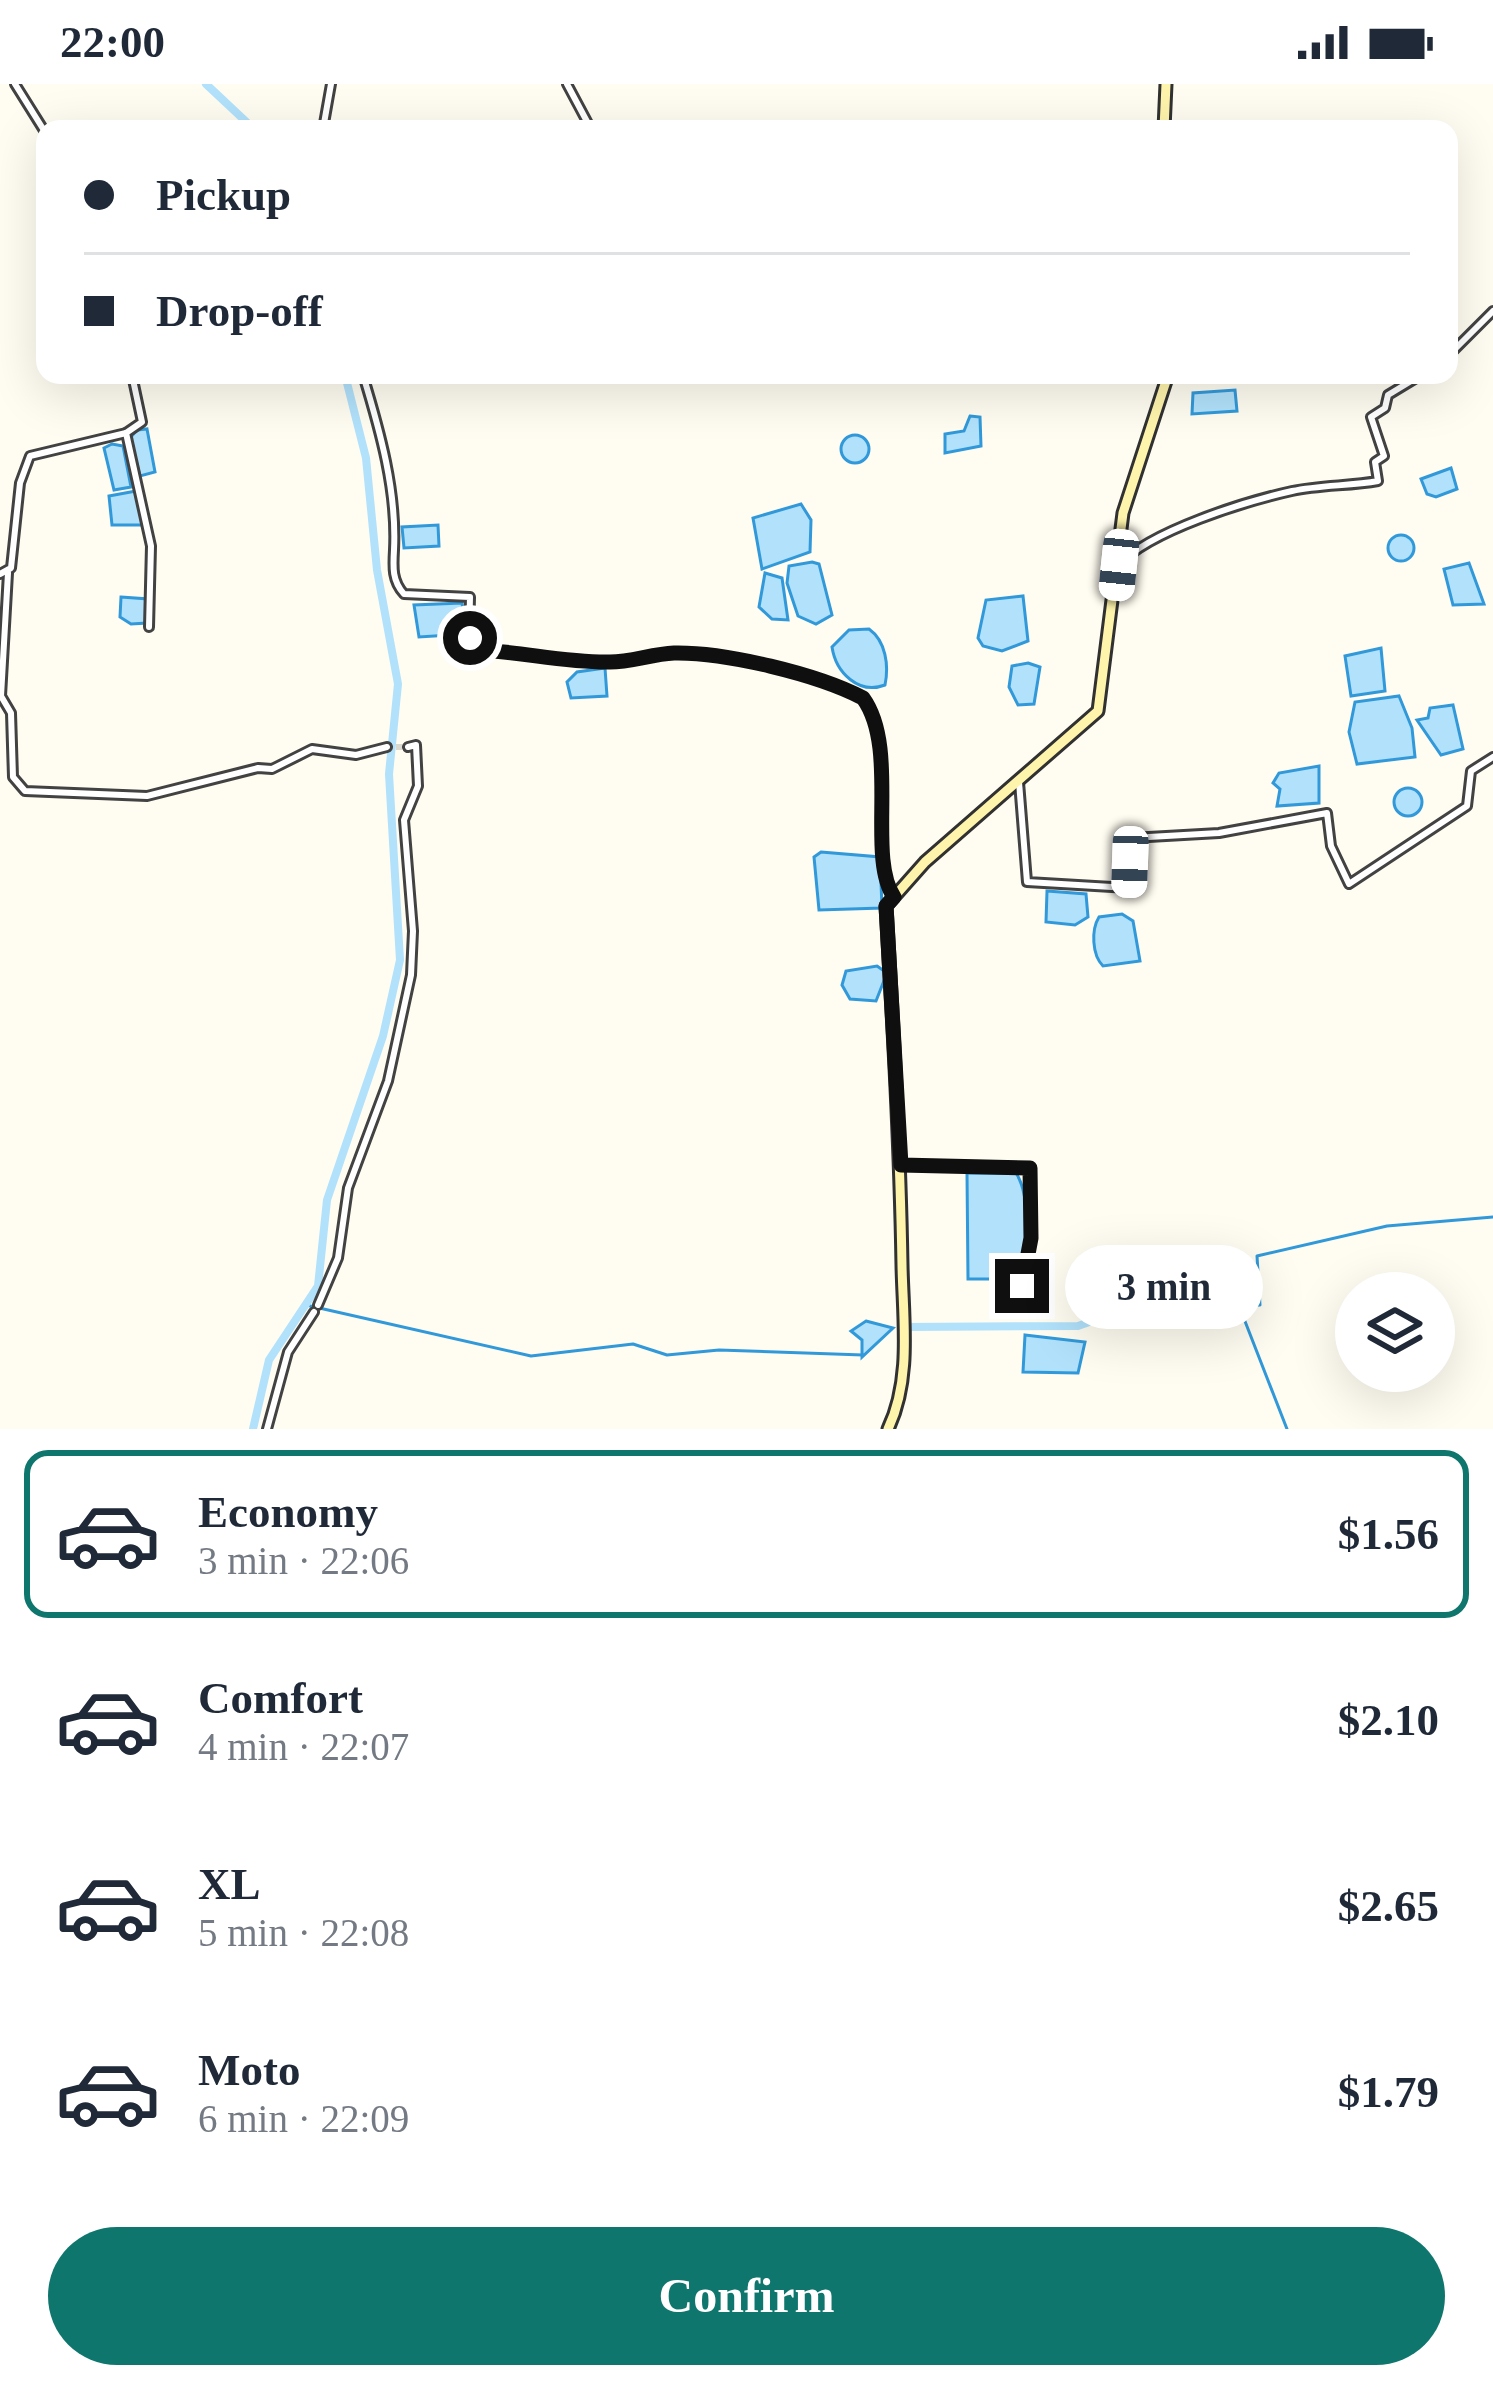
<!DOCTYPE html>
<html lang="en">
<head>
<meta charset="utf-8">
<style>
  :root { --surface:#fff; --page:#f2f2f3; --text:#1f2937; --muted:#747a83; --line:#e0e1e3; --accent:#0f766e }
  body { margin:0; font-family:"Times New Roman",serif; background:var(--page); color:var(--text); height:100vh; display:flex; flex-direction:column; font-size:45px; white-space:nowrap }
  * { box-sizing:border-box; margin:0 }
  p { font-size:39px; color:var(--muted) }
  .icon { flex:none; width:66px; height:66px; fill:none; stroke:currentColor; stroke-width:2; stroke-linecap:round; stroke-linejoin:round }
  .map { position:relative; height:1345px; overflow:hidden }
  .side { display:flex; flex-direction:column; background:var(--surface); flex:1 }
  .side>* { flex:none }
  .hud { position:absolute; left:36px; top:36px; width:1422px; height:264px; border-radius:24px; box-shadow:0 12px 48px #0002; display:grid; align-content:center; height:264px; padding:0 48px; background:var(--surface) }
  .fabs { position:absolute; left:1335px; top:1188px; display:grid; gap:24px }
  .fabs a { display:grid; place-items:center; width:120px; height:120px; border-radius:50%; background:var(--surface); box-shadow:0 12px 48px #0002; font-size:60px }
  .end { position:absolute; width:54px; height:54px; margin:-27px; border:15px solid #0f0f0f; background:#fff; box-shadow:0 0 0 6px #fff }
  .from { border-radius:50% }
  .bubble { position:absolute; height:84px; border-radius:42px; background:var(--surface); box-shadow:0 12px 48px #0002; font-size:39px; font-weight:700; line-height:84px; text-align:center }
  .car { position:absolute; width:36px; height:72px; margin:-36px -18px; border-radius:15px; box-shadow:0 0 9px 3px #0007; background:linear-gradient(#fff 24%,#345 0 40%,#fff 0 76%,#345 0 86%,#fff 0) }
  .hud b { display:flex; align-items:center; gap:42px; height:114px; font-size:45px }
  .hud b+b { border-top:3px solid var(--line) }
  .hud i { width:30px; height:30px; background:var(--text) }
  ul { padding:21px 0 0; list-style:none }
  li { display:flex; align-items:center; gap:36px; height:168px; margin:0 24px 18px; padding:0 24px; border:6px solid transparent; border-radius:24px }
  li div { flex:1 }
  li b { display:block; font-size:45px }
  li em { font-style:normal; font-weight:700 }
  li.active { border-color:var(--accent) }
  li>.icon { width:108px; height:108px; stroke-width:1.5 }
  .action { display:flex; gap:24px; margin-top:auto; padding:24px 48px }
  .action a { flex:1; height:138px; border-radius:72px; background:var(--accent); color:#fff; font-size:48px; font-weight:700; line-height:138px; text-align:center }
  .status { display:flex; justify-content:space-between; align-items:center; height:84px; padding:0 60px; background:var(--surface); direction:ltr }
  .status svg { height:33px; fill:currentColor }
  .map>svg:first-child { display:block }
</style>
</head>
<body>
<div class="status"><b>22:00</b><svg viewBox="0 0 49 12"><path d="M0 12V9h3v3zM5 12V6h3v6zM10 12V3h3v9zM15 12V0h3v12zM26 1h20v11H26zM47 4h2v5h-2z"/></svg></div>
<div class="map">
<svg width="1493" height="1345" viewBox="0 0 1493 1345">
  <rect width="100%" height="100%" fill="#fffcf1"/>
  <g fill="#b1e1fb" stroke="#3199d9" stroke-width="3">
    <polygon points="1235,306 1237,327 1192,330 1193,309"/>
    <polygon points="970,332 980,333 981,362 945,369 945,350 964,347"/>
    <polygon points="147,345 155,388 140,392 130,354 137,346"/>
    <circle cx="855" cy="365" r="14"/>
    <polygon points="112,360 123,362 131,403 114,406 104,364"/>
    <polygon points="1451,384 1457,405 1436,413 1427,410 1421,395"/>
    <polygon points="136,407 145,441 112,441 109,412"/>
    <polygon points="801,420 811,436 810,468 762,485 753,434"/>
    <polygon points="438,441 439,462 404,464 402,443"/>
    <circle cx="1401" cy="464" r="13"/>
    <polygon points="812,478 819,480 832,531 816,540 798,532 787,499 789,482"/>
    <polygon points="1469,479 1484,520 1453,521 1444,485"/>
    <polygon points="765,489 782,494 788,536 772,535 759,523"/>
    <polygon points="1023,512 1028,557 1002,567 983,562 978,554 986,516"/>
    <polygon points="121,513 148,515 147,539 131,540 120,533"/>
    <polygon points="462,519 466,550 419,553 414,521"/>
    <path d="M869,545C886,557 889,582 885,601C859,611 836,589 832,563L849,546Z"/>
    <polygon points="1381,564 1385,607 1351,612 1345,572"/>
    <polygon points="1028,579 1040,583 1034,620 1018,621 1009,603 1012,582"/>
    <polygon points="605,584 607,612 571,614 567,598 577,588"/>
    <polygon points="1399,612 1412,644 1415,673 1357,680 1349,648 1355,618"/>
    <polygon points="1453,621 1463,665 1441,671 1417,636 1428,634 1430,624"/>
    <polygon points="1319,682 1319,719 1277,722 1280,705 1273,699 1279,689"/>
    <circle cx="1408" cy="718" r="14"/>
    <polygon points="821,768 880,773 882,824 819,826 814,773"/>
    <polygon points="1047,807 1086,810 1088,833 1075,841 1046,838"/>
    <path d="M1122,830L1133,837L1140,877L1103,882C1092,871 1091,846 1099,833Z"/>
    <polygon points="877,882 887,889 876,917 850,915 842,901 846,887"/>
    <path d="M967,1089H1016C1031,1112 1029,1171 1016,1195H968Z"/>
    <polygon points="866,1237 893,1244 862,1273 862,1256 851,1247"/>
    <polygon points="1025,1251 1085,1258 1078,1289 1023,1288"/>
  </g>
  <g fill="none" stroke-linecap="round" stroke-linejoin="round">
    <g stroke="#3199d9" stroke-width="3">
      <polyline points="306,1221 531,1272 633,1260 667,1271 719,1266 863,1271"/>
      <polyline points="1231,1222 1241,1227 1287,1345"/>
      <polyline points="1238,1222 1260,1221 1257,1172 1387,1142 1493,1133"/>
    </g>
    <g stroke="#b1e1fb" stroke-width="8">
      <polyline points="206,0 254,45"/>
      <polyline points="906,1243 1078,1242 1106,1232 1131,1231 1155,1238 1238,1222"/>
      <polyline points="253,1345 269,1276 318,1202 327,1116 383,952 400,876 389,690 398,600 377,486 366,374 345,291"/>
    </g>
    <polyline stroke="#dbd8cf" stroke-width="6" stroke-dasharray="6 3" stroke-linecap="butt" points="387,663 408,663"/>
    <g stroke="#424242" stroke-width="12">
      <g id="street">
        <polyline points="15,0 45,48"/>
        <polyline points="567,0 591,45"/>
        <polyline points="323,45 331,0"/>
        <polyline points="1449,271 1493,227"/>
        <polyline points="132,291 142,338 126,349 151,462 149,543"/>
        <path d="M363,291C380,347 397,407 394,466C393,483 392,497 404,510L470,513L469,554L480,566C523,568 567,579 610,578C631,578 652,570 674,569C725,569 818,590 863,613C900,665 866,773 894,813"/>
        <path d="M1119,481C1149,447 1247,417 1292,407C1320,401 1350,402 1378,397L1375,378L1384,372L1371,333L1385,324L1388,311L1421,291"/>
        <polyline points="8,489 1,612 11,629 13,693 25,707 147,712 258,684 272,685 312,665 356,671 387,663"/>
        <polyline points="0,490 11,484 20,399 30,372 126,349"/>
        <polyline points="1019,698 1027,798 1129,804 1131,754 1219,749 1327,729 1331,762 1349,800 1467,722 1471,687 1493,673"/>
        <polyline points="901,1081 1030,1084 1031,1154 1022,1202 1024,1224"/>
        <polyline points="318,1221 338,1174 348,1104 388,997 411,891 413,847 404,736 418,702 416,661 408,663"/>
        <polyline points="267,1345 288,1268 314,1228"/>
      </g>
    </g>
    <g stroke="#313131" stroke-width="15">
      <g id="secondary">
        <polyline points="1164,45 1166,0"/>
        <path d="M888,1345C912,1295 903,1235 902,1181C900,1061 893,942 886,822L925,778L1098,627L1123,429L1168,291"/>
      </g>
    </g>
    <use href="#street" stroke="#fff" stroke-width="6"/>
    <use href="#secondary" stroke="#fff4ac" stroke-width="9"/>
  </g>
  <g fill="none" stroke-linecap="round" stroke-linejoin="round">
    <path stroke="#0f0f0f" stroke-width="15" d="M470,554L480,566C523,568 567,579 610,578C631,578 652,570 674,569C725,568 817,590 863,614C900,665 866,772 894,813L886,822L901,1081L1030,1084L1031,1154L1022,1202"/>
  </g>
</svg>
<div class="fabs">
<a><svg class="icon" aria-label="layers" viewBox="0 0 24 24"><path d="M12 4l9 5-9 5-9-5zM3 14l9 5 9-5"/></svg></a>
</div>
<i class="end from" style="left:470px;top:554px"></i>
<i class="end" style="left:1022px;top:1202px"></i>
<div class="bubble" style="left:1065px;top:1161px;width:198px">3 min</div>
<i class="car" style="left:1119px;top:481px;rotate:186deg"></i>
<i class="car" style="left:1130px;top:778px;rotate:182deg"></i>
<div class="hud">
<b><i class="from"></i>Pickup</b>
<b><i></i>Drop-off</b>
</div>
</div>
<section class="side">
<ul>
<li class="active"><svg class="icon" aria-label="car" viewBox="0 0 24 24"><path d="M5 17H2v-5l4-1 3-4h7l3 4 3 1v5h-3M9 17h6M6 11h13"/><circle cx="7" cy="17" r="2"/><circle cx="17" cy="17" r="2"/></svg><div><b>Economy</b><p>3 min · 22:06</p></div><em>$1.56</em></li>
<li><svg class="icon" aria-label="car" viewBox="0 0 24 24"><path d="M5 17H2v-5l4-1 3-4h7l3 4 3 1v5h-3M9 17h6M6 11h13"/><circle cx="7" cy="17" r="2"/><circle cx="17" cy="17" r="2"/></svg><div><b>Comfort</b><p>4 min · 22:07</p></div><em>$2.10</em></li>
<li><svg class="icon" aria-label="car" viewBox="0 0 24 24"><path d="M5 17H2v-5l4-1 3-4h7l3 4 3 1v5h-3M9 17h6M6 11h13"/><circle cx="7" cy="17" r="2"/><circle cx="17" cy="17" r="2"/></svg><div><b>XL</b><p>5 min · 22:08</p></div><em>$2.65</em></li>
<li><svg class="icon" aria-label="car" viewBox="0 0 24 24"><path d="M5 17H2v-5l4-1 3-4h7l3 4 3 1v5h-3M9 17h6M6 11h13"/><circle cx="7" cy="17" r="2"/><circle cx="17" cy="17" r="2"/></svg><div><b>Moto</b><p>6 min · 22:09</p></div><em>$1.79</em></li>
</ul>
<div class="action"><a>Confirm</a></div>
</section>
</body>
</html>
